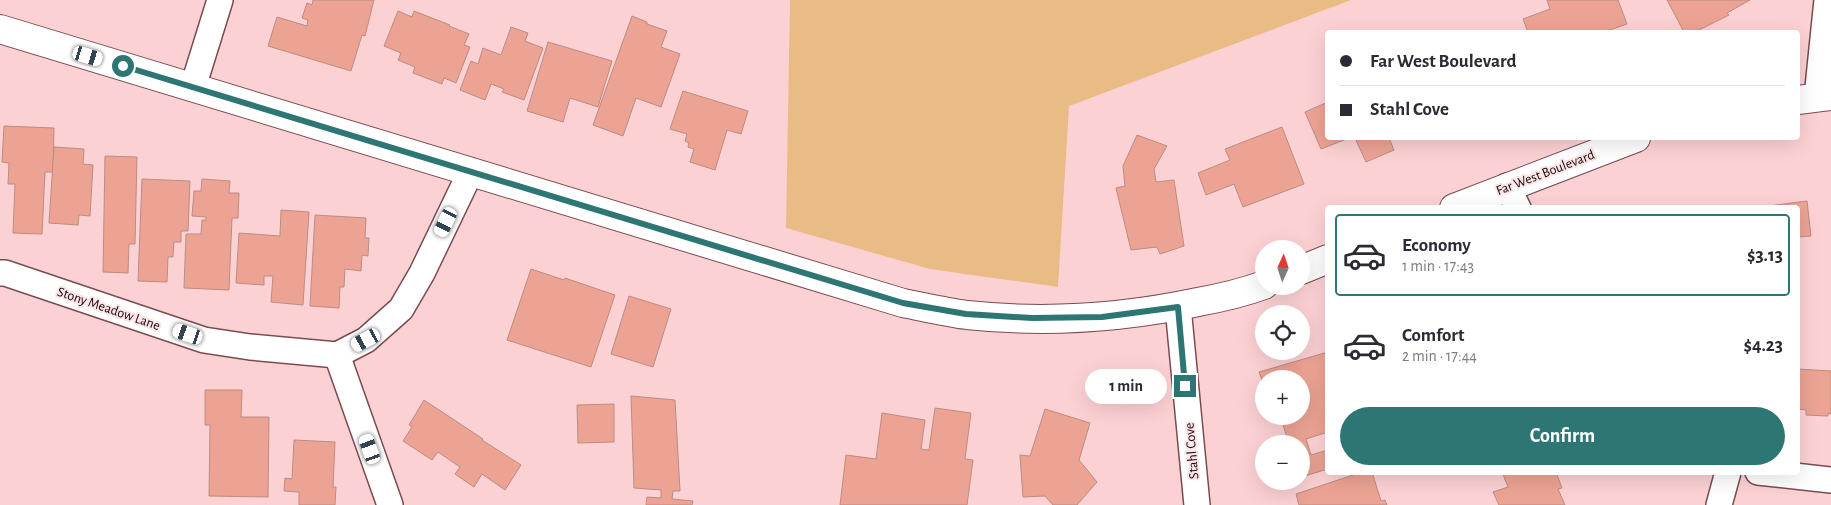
<!DOCTYPE html>
<html lang="en">
<head>
<meta charset="utf-8">
<style>
  :root { --surface:#fff; --page:#f2f2f3; --text:#2b2b33; --muted:#7c7c81; --line:#e1e1e2; --accent:#2d7674 }
  body { margin:0; font-family:"Alegreya Sans",sans-serif; background:var(--page); color:var(--text); height:100vh; display:flex; flex-direction:column; font-size:19px; white-space:nowrap }
  * { box-sizing:border-box; margin:0 }
  p { font-size:16px; color:var(--muted) }
  .icon { flex:none; width:28px; height:28px; fill:none; stroke:currentColor; stroke-width:2; stroke-linecap:round; stroke-linejoin:round }
  .map { position:relative; flex:1; overflow:hidden }
  .panel { position:absolute; left:1325px; top:205px; width:475px; height:270px; display:flex; flex-direction:column; background:var(--surface); border-radius:5px; box-shadow:0 5px 20px #0002 }
  .panel>* { flex:none }
  .guide { position:absolute; left:1325px; top:30px; width:475px; height:110px; border-radius:5px; box-shadow:0 5px 20px #0002; display:grid; align-content:center; height:110px; padding:0 15px; background:var(--surface) }
  .needle { width:32px; rotate:3deg }
  .fabs { position:absolute; left:1255px; top:240px; display:grid; gap:10px }
  .fabs a { display:grid; place-items:center; width:55px; height:55px; border-radius:50%; background:var(--surface); box-shadow:0 5px 20px #0002; font-size:25px }
  .end { position:absolute; width:22px; height:22px; margin:-11px; border:6px solid #2d7674; background:#fff; box-shadow:0 0 0 2px #fff }
  .from { border-radius:50% }
  .bubble { position:absolute; height:35px; border-radius:18px; background:var(--surface); box-shadow:0 5px 20px #0002; font-size:16px; font-weight:600; line-height:35px; text-align:center }
  .car { position:absolute; width:15px; height:30px; margin:-15px -8px; border-radius:6px; box-shadow:0 0 4px 1px #0007; background:linear-gradient(#fff 24%,#345 0 40%,#fff 0 76%,#345 0 86%,#fff 0) }
  .guide b { display:flex; align-items:center; gap:18px; height:48px; font-size:19px }
  .guide b+b { border-top:1px solid var(--line) }
  .guide i { width:12px; height:12px; background:var(--text) }
  ul { padding:9px 0 0; list-style:none }
  li { display:flex; align-items:center; gap:15px; height:82px; margin:0 10px 8px; padding:0 5px; border:2px solid transparent; border-radius:5px }
  li div { flex:1 }
  li b { display:block; font-size:19px }
  li em { font-style:normal; font-weight:600 }
  li.active { border-color:var(--accent) }
  li>.icon { width:45px; height:45px; stroke-width:1.5 }
  .primary-button { display:flex; gap:10px; margin-top:auto; padding:10px 15px }
  .primary-button a { flex:1; height:58px; border-radius:30px; background:var(--accent); color:#fff; font-size:20px; font-weight:600; line-height:58px; text-align:center }
  .map>svg:first-child { display:block }
</style>
</head>
<body>
<div class="map">
<svg width="1831" height="505" viewBox="0 0 1831 505">
  <rect width="100%" height="100%" fill="#fcd1d4"/>
  <polygon fill="#e8bc84" points="790,0 1351,0 1069,106 1058,287 930,269 786,228"/>
  <g fill="#eca394" stroke="#bc8c82">
    <polygon points="313,0 374,0 365,36 362,35 351,71 268,46 277,17 307,26 308,20 302,18 307,3 312,5"/>
    <polygon points="1547,0 1618,0 1627,24 1604,32 1528,32 1523,19 1550,9"/>
    <polygon points="1667,0 1750,0 1727,13 1729,15 1695,32 1684,32"/>
    <polygon points="398,11 412,17 414,11 450,25 449,26 469,34 464,45 470,47 456,83 444,78 442,84 413,73 415,67 398,60 401,53 384,46"/>
    <polygon points="632,16 647,22 647,24 667,31 661,47 680,54 661,107 636,98 623,136 593,125"/>
    <polygon points="511,27 528,33 525,41 543,48 524,100 502,92 504,89 491,84 485,100 460,90 471,61 478,64 483,48 501,55"/>
    <polygon points="548,42 612,61 598,107 570,98 563,122 527,111"/>
    <polygon points="683,91 748,111 741,134 727,130 715,170 690,162 694,149 688,147 689,143 685,141 687,134 670,129"/>
    <polygon points="1328,102 1328,138 1349,138 1321,149 1305,112"/>
    <polygon points="4,126 54,128 53,172 45,172 42,234 13,233 15,184 8,184 9,163 2,162"/>
    <polygon points="1282,127 1304,184 1243,207 1234,184 1206,195 1198,173 1230,160 1225,149"/>
    <polygon points="1137,135 1167,146 1154,169 1156,182 1174,180 1184,246 1160,254 1157,247 1131,250 1116,188 1125,186 1123,166"/>
    <polygon points="1355,138 1389,138 1394,150 1366,162"/>
    <polygon points="54,147 84,149 83,164 93,165 90,216 79,215 78,225 49,223"/>
    <polygon points="105,156 137,157 135,244 129,244 128,273 103,272"/>
    <polygon points="142,179 190,181 188,231 181,231 181,242 174,242 173,257 168,257 167,282 138,281"/>
    <polygon points="202,179 230,181 229,193 239,193 238,218 232,218 229,290 184,288 186,234 201,234 202,220 206,220 206,217 192,216 194,191 201,191"/>
    <polygon points="1807,201 1811,236 1798,237 1798,208 1753,208"/>
    <polygon points="281,210 309,212 303,305 271,302 273,276 264,276 264,285 236,283 239,233 280,236"/>
    <polygon points="315,215 366,218 365,238 369,238 368,256 362,255 361,271 345,269 344,287 340,287 339,308 310,306"/>
    <polygon points="531,269 564,280 565,278 615,295 591,367 507,340"/>
    <polygon points="629,296 671,309 653,367 611,354"/>
    <polygon points="1328,352 1328,432 1306,439 1311,455 1328,450 1328,469 1301,477 1301,444 1289,444 1282,421 1275,423 1273,416 1301,416 1301,379 1264,379 1264,386 1259,372"/>
    <polygon points="1798,369 1831,371 1831,414 1828,413 1828,416 1806,415 1806,410 1798,409"/>
    <polygon points="205,390 242,390 241,417 269,417 268,497 209,496 210,425 205,425"/>
    <polygon points="631,396 675,400 680,491 673,491 672,499 693,501 692,505 646,505 647,497 661,498 661,490 634,488"/>
    <polygon points="424,400 483,439 482,440 521,465 505,490 482,474 474,487 455,474 460,467 438,452 432,460 403,441 412,427 409,425"/>
    <polygon points="614,404 614,442 578,443 577,405"/>
    <polygon points="935,408 971,413 965,459 973,460 967,505 840,505 846,455 876,459 882,413 925,420 921,449 929,450"/>
    <polygon points="1045,409 1090,423 1079,460 1097,482 1077,505 1053,505 1045,496 1023,497 1020,455 1030,456"/>
    <polygon points="294,440 335,442 333,487 336,487 335,505 299,505 299,492 284,491 285,478 292,479"/>
    <polygon points="1362,472 1372,472 1381,501 1385,500 1387,505 1299,505 1296,494"/>
    <polygon points="1502,472 1556,472 1562,488 1558,489 1565,505 1499,505 1493,492 1508,487"/>
  </g>
  <g fill="none" stroke-linecap="round" stroke-linejoin="round">
    <g stroke="#794c51" stroke-width="28">
      <g id="street">
        <polyline points="193,87 220,0"/>
        <polyline points="1817,97 1827,0"/>
        <polyline points="1507,186 1518,208"/>
        <polyline points="0,273 5,273 204,340 250,347 337,355"/>
        <polyline points="1178,307 1197,505"/>
        <polyline points="337,355 366,340 401,309 422,273 471,171"/>
        <polyline points="337,355 390,505"/>
        <polyline points="1758,472 1831,480"/>
        <polyline points="1719,505 1728,472"/>
      </g>
    </g>
    <g stroke="#794c51" stroke-width="30">
      <g id="secondary">
        <path d="M0,29L903,303C924,307 945,312 967,315C1043,323 1123,318 1198,302C1220,298 1242,293 1264,285"/>
        <polyline points="1798,100 1831,96"/>
        <polyline points="1454,208 1636,138"/>
        <polyline points="1301,270 1328,259"/>
      </g>
    </g>
    <use href="#street" stroke="#fff" stroke-width="25"/>
    <use href="#secondary" stroke="#fff" stroke-width="28"/>
  </g>
  <g fill="none" stroke-linecap="round" stroke-linejoin="round">
    <polyline stroke="#2d7674" stroke-width="6" points="123,66 903,303 966,314 1032,318 1102,317 1178,307 1185,386"/>
  </g>
  <g text-anchor="middle" stroke-width="4" stroke-linejoin="round" paint-order="stroke">
    <g font-size="14" fill="#1a090b" stroke="#fae4e6">
      <text transform="translate(1545 172) rotate(-21)" y="5">Far West Boulevard</text>
      <text transform="translate(109 308) rotate(19)" y="5">Stony Meadow Lane</text>
      <text transform="translate(1191 451) rotate(-95)" y="5">Stahl Cove</text>
    </g>
  </g>
</svg>
<div class="fabs">
<a><svg class="needle" viewBox="-14 -14 28 28"><path d="M0-13l5 13h-10z" fill="#e53935"/><path d="M0 13l5-13h-10z" fill="#7c7c81"/></svg></a>
<a><svg class="icon" aria-label="locate" viewBox="0 0 24 24"><circle cx="12" cy="12" r="6"/><path d="M12 2v4M12 18v4M2 12h4M18 12h4"/></svg></a>
<a>+</a>
<a>−</a>
</div>
<i class="end from" style="left:123px;top:66px"></i>
<i class="end" style="left:1185px;top:386px"></i>
<div class="bubble" style="left:1085px;top:369px;width:82px">1 min</div>
<i class="car" style="left:88px;top:56px;rotate:107deg"></i>
<i class="car" style="left:446px;top:222px;rotate:206deg"></i>
<i class="car" style="left:188px;top:334px;rotate:289deg"></i>
<i class="car" style="left:366px;top:340px;rotate:242deg"></i>
<i class="car" style="left:370px;top:449px;rotate:340deg"></i>
<div class="guide">
<b><i class="from"></i>Far West Boulevard</b>
<b><i></i>Stahl Cove</b>
</div>
<section class="panel">
<ul>
<li class="active"><svg class="icon" aria-label="car" viewBox="0 0 24 24"><path d="M5 17H2v-5l4-1 3-4h7l3 4 3 1v5h-3M9 17h6M6 11h13"/><circle cx="7" cy="17" r="2"/><circle cx="17" cy="17" r="2"/></svg><div><b>Economy</b><p>1 min · 17:43</p></div><em>$3.13</em></li>
<li><svg class="icon" aria-label="car" viewBox="0 0 24 24"><path d="M5 17H2v-5l4-1 3-4h7l3 4 3 1v5h-3M9 17h6M6 11h13"/><circle cx="7" cy="17" r="2"/><circle cx="17" cy="17" r="2"/></svg><div><b>Comfort</b><p>2 min · 17:44</p></div><em>$4.23</em></li>
</ul>
<div class="primary-button"><a>Confirm</a></div>
</section>
</div>
</body>
</html>
